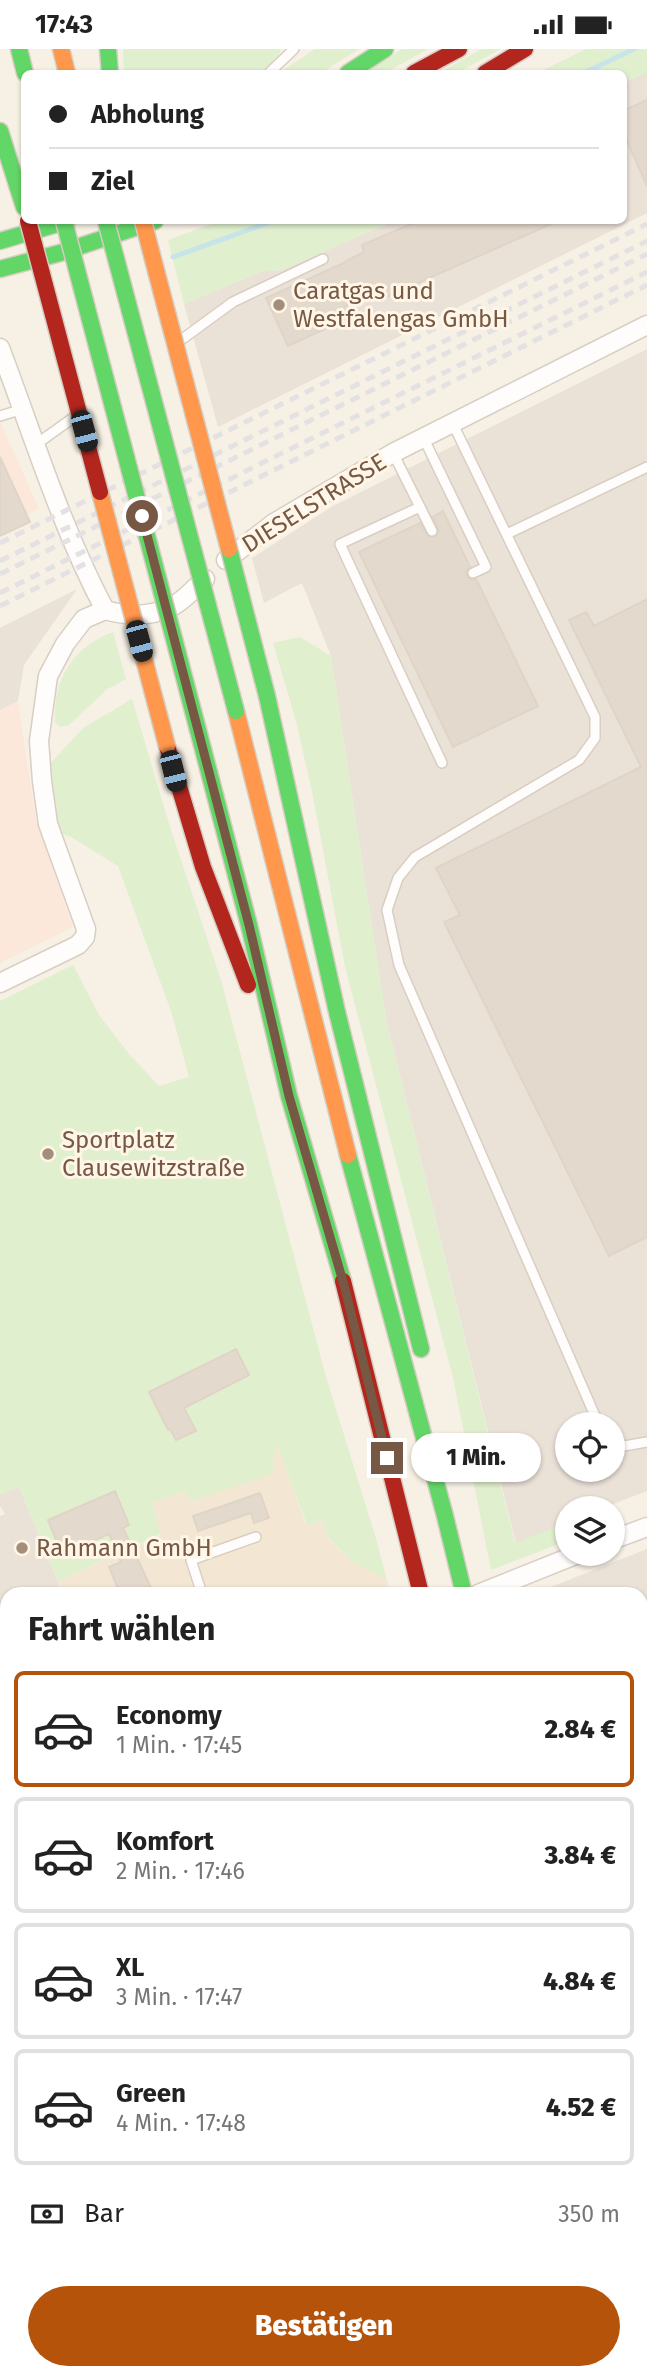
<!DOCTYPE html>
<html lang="de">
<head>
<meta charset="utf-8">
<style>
  :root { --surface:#fff; --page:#f2f2f2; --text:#222; --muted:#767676; --line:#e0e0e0; --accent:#b45309 }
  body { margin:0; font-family:"Fira Sans",sans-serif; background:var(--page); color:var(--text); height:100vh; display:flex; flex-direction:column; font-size:26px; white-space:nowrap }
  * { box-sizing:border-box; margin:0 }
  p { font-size:23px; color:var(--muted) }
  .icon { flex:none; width:38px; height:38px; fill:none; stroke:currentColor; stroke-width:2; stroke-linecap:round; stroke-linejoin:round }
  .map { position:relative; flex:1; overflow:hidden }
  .side { position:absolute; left:0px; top:1538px; width:648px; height:793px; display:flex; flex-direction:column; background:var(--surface); border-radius:21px 21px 0 0; box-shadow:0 2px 5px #0004 }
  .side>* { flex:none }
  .hud { position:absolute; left:21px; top:21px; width:606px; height:154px; border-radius:10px; box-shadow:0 2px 5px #0004; display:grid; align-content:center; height:154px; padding:0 28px; background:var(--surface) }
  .tools { position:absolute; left:555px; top:1363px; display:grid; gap:14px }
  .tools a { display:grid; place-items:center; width:70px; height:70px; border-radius:50%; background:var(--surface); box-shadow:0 2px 5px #0004; font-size:35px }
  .end { position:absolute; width:32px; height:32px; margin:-16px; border:9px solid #765844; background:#fff; box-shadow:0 0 0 4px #fff }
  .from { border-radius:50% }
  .bubble { position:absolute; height:49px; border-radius:24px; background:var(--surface); box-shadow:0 2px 5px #0004; font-size:23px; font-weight:800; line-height:49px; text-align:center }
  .car { position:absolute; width:21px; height:42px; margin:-21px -10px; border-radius:9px; box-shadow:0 0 5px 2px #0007; background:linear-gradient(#222 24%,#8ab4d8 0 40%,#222 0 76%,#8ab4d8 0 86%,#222 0) }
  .hud b { display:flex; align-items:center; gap:24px; height:66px; font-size:26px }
  .hud b+b { border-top:2px solid var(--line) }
  .hud i { width:18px; height:18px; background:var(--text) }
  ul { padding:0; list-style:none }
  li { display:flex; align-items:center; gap:21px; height:116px; margin:0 14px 10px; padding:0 14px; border:4px solid var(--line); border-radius:10px }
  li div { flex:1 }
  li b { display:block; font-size:26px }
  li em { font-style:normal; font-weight:800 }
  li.current { border-color:var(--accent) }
  li>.icon { width:63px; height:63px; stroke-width:1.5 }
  h2 { padding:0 28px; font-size:32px; line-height:84px }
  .pay { display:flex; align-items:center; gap:18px; height:77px; padding:0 28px; font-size:26px }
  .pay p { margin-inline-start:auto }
  .primary-button { display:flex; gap:14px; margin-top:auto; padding:14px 28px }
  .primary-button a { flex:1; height:80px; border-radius:42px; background:var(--accent); color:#fff; font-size:28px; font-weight:800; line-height:80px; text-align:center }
  .status { display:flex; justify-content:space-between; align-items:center; height:49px; padding:0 35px; background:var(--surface); direction:ltr }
  .status svg { height:19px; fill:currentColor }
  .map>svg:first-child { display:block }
</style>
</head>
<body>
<div class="status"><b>17:43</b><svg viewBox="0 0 49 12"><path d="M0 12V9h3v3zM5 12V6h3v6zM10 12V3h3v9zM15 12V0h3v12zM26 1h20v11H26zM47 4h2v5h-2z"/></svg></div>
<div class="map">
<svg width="647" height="2330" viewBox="0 0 647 2330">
  <rect width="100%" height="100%" fill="#f7f1e5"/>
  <g fill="#f3e7d4">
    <polygon points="276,1391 306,1476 323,1471 329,1490 354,1514 387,1531 390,1545 64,1545 58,1532 161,1486 151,1454 186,1442 190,1451"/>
    <polygon points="7,1608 7,1721 0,1724 0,1611"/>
    <polygon points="7,2053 7,2324 89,2324 90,2330 0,2330 0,2055"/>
    <polygon points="254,2324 369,2324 371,2330 256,2330"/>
  </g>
  <g fill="#fbe8db">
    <polygon points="0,372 39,460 0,479"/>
    <polygon points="18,652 36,771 73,878 0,914 0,661"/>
    <polygon points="647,1684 647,1991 641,1993 640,1688"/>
    <polygon points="7,1763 7,1895 0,1880 0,1766"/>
    <polygon points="129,2324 254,2324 256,2330 130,2330"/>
  </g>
  <g fill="#eae1d7" fill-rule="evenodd">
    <polygon points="647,23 647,164 218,378 184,255 265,221 279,222 393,172 623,172 623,34"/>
    <path d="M647,300V1442L603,1459L567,1460V1474L516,1495L386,970L331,607L302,534L264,554L252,509L333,457ZM567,1376H612V1421H567Z"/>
    <polygon points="77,540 24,616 18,652 0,661 0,579"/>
    <polygon points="19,1438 63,1545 7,1545 7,1608 0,1611 0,1467 5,1465 0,1457 0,1445"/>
    <polygon points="647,1500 647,1684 641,1688 640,1545 533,1545"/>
    <polygon points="0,1975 7,1990 7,2025 0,2027"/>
    <polygon points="647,1991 647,2286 641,2287 640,1993"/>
  </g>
  <g fill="#e0efce">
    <polygon points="123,0 281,0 278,8 260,24 124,24"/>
    <polygon points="315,0 359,0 321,24 279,24"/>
    <polygon points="402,0 428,0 385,24 364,24"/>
    <polygon points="482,0 501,0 457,24 438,24"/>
    <polygon points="586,0 647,0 647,23 623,34 623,24 537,24"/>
    <polygon points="219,172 393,172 279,222 265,221 184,255 168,191"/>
    <path d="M113,583L126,630L106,641L69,676L60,678L55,673C53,630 73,598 113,583Z"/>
    <polygon points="300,588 331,607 386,970 515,1494 566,1474 567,1477 567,1492 491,1521 453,1329 345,918 312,743 296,672 273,594"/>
    <polygon points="132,650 170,778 221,931 326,1328 375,1486 387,1531 354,1514 328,1488 323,1471 307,1476 276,1393 272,1425 191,1452 185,1442 152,1454 161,1485 58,1532 19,1438 0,1445 0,952 73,916 99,966 129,1005 159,1037 189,1028 172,965 118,817 71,788 60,784 53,752 50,715 83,679"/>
  </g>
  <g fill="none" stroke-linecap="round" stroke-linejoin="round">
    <g stroke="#c7e4e8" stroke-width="5">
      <polyline points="584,24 634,0"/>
      <polyline points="173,208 273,172"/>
    </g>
  </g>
  <g fill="#e4d9cd" stroke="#e0d4c7" stroke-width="2">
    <polygon points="647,51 647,137 623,83 623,62"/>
    <polygon points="418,172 558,172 384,249 382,241 346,256 351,268 288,297 266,249 346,213 346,212 364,203 362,196"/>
    <polygon points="0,408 30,473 0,487"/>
    <polygon points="443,462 470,518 466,523 467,528 472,531 476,530 538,657 453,698 359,503 420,474 428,487 434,488 439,482 433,468"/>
    <polygon points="647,550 647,1188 609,1207 444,873 460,866 436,819 641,718 569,571 586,563 594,577"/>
    <polygon points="236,1300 249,1326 184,1359 196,1382 176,1391 170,1380 168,1381 149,1343"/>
    <polygon points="115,1442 129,1476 123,1479 154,1545 120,1545 109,1518 121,1513 109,1485 62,1505 48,1471"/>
    <polygon points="260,1444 269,1469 254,1474 251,1464 198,1482 193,1467"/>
  </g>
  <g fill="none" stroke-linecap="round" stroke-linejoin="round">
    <g stroke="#d8cec4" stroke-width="12">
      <g id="lane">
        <polyline points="269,24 294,0"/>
        <polyline points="181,291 233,253 323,210"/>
        <polyline points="0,367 23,360"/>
        <polyline points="452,373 595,668 595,689 579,711 415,808 398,829 387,861 399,916 599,1376"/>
        <polyline points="423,388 486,518 473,524"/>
        <polyline points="35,396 73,369"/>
        <polyline points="393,404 420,458 340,495 442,714"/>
        <polyline points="420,458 432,482"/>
        <polyline points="507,485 647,418"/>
        <polyline points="612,1391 624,1397 647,1393"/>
        <polyline points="202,1545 191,1511 256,1488"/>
        <polyline points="645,2161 647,2167"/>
      </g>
    </g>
    <g stroke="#d8cec4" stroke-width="21">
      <g id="street">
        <path d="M0,299C33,386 61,478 105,561C126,567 150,568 171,558C183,553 195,538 205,530"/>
        <polyline points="226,511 274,474 393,404 647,276"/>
        <polyline points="0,934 78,896 85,888 86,880 48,775 42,732 39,692 48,627 65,595 84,570 105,561"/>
        <polyline points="612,1491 647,1478"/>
        <polyline points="478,1545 578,1505"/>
        <polyline points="0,1743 7,1741"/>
        <polyline points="0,2042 7,2039"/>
      </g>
    </g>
    <g stroke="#d7cdc2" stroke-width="19">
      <g id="fast">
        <polyline points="19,0 25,24"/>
        <polyline points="108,0 110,24"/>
        <polyline points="348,24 385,0"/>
        <polyline points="0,82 24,158"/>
        <polyline points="0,192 67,172"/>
        <polyline points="0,220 60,204 155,172"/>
        <polyline points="267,647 337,963 421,1300"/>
        <polyline points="198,681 249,876 289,1047 343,1232"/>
        <polyline points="348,1106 445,1467 464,1545"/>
        <polyline points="0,1927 7,1942"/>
        <polyline points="555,2330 591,2324"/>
      </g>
    </g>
    <g stroke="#d7cdc2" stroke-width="19">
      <g id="slow">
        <polyline points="61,0 67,24"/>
        <polyline points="236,662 348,1106"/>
        <polyline points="640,2316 647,2315"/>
        <polyline points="425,2330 426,2324"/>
        <polyline points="469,2330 470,2324"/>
      </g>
    </g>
    <g stroke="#d7cdc2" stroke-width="19">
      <g id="jam">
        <polyline points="414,24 459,0"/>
        <polyline points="485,24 525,0"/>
        <polyline points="167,697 203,818 248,936"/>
        <polyline points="343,1232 421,1545"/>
        <polyline points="109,2324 110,2330"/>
      </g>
    </g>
    <use href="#lane" stroke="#fefdfb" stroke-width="9"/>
    <use href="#street" stroke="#fefdfb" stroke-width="18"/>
    <use href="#fast" stroke="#63d668" stroke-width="16"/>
    <use href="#slow" stroke="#ff974d" stroke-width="16"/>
    <use href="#jam" stroke="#b3261e" stroke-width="16"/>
    <g stroke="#e4e1e3" stroke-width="5" stroke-dasharray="10 7" stroke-linecap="butt">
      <polyline points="0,494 647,175"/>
      <polyline points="0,512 647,192"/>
      <polyline points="0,525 647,205"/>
      <polyline points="0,544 647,223"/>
      <polyline points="0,557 647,236"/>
    </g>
    <g stroke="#d6ccc2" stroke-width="19" stroke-linecap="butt">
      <g id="fast-bridge">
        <polyline points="64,172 198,681"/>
        <polyline points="106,172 236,662"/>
        <polyline points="229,500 267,647"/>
      </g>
    </g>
    <g stroke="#d6ccc2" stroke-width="19" stroke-linecap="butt">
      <g id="slow-bridge">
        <polyline points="143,172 229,500"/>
        <polyline points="100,443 167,697"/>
      </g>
    </g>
    <g stroke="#d6ccc2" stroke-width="19" stroke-linecap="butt">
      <polyline id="jam-bridge" points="28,172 100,443"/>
    </g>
    <use href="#fast-bridge" stroke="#63d668" stroke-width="16"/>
    <use href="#slow-bridge" stroke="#ff974d" stroke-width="16"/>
    <use href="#jam-bridge" stroke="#b3261e" stroke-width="16"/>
  </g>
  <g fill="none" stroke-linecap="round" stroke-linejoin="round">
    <polyline stroke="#765844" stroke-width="9" points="142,467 249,876 289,1047 344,1236 387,1409"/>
  </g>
  <g fill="#a38e7c" stroke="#fff6e7" stroke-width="2.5">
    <circle cx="279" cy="256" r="7"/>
    <circle cx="48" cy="1105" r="7"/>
    <circle cx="22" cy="1499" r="7"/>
  </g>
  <g text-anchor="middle" stroke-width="6" stroke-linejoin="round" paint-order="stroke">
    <g font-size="24" fill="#765844" stroke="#fff6e7" text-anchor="start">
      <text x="293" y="250">Caratgas und<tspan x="293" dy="28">Westfalengas GmbH</tspan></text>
      <text x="62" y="1099">Sportplatz<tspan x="62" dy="28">Clausewitzstraße</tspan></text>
      <text x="36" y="1507">Rahmann GmbH</text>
    </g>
    <g font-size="24" fill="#765844" stroke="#fff6e7">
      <text transform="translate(314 454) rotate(-32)" y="8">DIESELSTRASSE</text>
    </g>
  </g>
</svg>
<div class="tools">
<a><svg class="icon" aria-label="locate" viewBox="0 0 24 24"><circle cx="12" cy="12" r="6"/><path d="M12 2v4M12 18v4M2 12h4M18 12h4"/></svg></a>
<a><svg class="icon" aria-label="layers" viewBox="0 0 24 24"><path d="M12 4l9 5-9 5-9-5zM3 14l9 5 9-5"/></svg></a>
</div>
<i class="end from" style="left:142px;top:467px"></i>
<i class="end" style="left:387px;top:1409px"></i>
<div class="bubble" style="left:411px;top:1384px;width:130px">1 Min.</div>
<i class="car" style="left:84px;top:382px;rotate:165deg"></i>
<i class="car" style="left:139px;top:592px;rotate:165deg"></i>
<i class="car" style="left:173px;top:722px;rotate:166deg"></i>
<div class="hud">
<b><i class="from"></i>Abholung</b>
<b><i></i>Ziel</b>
</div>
<section class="side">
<h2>Fahrt wählen</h2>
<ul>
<li class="current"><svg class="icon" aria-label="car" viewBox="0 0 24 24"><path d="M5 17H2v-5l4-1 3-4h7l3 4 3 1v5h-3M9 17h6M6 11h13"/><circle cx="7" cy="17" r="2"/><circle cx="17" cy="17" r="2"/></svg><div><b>Economy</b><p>1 Min. · 17:45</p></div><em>2.84 €</em></li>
<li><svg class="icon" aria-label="car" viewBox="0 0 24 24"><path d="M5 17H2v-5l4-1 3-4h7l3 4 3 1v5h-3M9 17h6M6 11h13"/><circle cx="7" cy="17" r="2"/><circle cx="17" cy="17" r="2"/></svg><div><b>Komfort</b><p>2 Min. · 17:46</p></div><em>3.84 €</em></li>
<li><svg class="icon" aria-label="car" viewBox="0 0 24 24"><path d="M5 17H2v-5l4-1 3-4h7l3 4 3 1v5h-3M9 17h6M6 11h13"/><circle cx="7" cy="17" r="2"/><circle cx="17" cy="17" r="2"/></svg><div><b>XL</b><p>3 Min. · 17:47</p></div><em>4.84 €</em></li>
<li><svg class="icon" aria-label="car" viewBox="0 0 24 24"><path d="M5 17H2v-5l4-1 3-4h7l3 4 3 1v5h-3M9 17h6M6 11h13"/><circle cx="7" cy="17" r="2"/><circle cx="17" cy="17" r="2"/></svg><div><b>Green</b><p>4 Min. · 17:48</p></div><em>4.52 €</em></li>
</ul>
<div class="pay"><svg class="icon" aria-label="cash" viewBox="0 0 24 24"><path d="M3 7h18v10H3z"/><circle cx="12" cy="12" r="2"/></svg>Bar<p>350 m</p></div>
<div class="primary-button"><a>Bestätigen</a></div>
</section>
</div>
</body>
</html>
